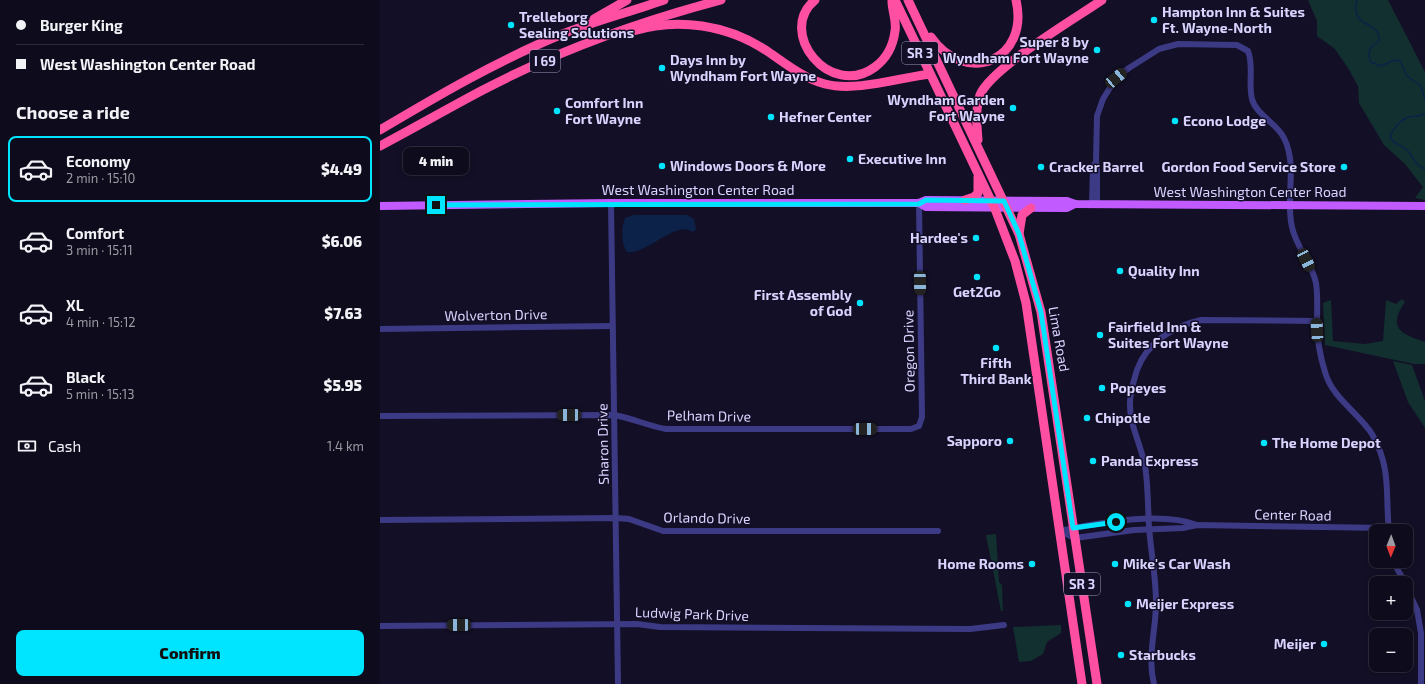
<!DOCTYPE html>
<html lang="en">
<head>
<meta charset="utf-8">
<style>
  :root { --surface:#0e0b1c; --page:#1c1929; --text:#f1f3f6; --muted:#9b9ba3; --line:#2e2b3b; --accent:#00e5ff }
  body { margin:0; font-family:"Exo 2",sans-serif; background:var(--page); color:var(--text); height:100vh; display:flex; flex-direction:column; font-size:15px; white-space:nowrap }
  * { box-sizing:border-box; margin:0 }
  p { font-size:13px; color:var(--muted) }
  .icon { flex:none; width:22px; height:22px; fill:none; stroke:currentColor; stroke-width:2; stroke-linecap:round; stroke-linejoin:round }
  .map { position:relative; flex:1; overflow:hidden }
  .sheet { display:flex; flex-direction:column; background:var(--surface); width:380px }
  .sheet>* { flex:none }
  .hud { display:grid; align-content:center; height:88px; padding:0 16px; background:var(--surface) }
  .needle { width:26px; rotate:181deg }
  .controls { position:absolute; left:989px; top:524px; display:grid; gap:8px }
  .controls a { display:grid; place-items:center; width:44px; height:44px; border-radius:8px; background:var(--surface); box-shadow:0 2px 6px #0003,0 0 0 1px var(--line); font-size:20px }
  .end { position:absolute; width:18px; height:18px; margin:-9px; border:5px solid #00e5ff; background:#111; box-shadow:0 0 0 2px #111 }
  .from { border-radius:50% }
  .bubble { position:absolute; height:28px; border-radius:8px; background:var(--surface); box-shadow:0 2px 6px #0003,0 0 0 1px var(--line); font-size:13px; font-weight:800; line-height:28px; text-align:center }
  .car { position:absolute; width:12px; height:24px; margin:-12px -6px; border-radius:5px; box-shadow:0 0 3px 1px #0007; background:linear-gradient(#222 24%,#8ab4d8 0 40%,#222 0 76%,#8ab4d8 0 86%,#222 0) }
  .hud b { display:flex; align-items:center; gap:14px; height:38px; font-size:15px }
  .hud b+b { border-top:1px solid var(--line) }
  .hud i { width:10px; height:10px; background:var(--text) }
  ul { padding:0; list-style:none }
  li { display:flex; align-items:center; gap:12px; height:66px; margin:0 8px 6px; padding:0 8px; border:2px solid transparent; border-radius:8px }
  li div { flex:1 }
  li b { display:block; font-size:15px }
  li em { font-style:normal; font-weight:800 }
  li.current { border-color:var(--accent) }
  li>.icon { width:36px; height:36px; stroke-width:1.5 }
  h2 { padding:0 16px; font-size:18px; line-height:48px }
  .pay { display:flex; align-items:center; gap:10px; height:44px; padding:0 16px; font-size:15px }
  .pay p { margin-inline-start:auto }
  .action { display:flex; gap:8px; margin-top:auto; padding:8px 16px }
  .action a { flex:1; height:46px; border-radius:8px; background:var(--accent); color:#111; font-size:16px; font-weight:800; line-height:46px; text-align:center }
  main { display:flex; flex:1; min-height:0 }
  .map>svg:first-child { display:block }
</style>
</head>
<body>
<main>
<section class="sheet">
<div class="hud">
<b><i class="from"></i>Burger King</b>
<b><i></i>West Washington Center Road</b>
</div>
<h2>Choose a ride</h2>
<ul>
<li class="current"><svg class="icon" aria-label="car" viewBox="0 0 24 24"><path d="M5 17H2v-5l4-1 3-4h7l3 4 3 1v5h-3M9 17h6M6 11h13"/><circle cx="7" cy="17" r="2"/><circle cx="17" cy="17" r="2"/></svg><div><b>Economy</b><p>2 min · 15:10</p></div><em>$4.49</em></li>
<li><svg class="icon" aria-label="car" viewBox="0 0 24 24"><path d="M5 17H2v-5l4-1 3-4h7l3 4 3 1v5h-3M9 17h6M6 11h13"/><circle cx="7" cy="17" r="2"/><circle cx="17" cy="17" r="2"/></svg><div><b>Comfort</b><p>3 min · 15:11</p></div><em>$6.06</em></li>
<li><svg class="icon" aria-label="car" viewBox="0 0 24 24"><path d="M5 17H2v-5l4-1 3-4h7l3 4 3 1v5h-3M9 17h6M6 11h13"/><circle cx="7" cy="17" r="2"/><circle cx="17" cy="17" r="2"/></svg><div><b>XL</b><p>4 min · 15:12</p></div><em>$7.63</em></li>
<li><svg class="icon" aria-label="car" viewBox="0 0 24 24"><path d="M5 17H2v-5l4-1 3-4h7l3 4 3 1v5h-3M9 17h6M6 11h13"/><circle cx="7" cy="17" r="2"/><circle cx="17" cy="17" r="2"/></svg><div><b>Black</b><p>5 min · 15:13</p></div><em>$5.95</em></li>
</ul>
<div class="pay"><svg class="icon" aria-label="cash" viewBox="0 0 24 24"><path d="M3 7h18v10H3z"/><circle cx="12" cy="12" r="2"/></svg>Cash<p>1.4 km</p></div>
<div class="action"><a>Confirm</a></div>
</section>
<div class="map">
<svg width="1045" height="684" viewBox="0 0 1045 684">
  <rect width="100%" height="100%" fill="#130f26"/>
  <g fill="#12302f">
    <polygon points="928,0 1008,0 1045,72 1045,200 1035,198 1043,187 1025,164 1004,145 979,103 978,86 968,68 955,49 937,36 937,21"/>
    <path d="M1022,299L1025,302C1007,328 1021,334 1045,342V364H1034L945,345L943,303L951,300L953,341L985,344L1003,341L1006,300L1016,304Z"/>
    <polygon points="1013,361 1032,365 1045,401 1045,428 1028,402"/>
    <polygon points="616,534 619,582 622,585 623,611 621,611 606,535"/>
    <polygon points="681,625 681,633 667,642 663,654 651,661 639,662 633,627"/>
  </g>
  <path fill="#0c2248" d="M254,215H307L314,219L316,230L312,232C298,219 266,255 247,252C241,244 241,227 245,218Z"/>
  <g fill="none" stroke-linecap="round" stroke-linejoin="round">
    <g stroke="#0c2248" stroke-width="1.5">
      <path d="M977,0C969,30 1001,19 999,41L990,48L989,57L991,62L1001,66L1015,60L1020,61L1027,76L1041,86L1045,99"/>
      <path d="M1045,113C1039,118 1033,115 1026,118C1020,121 1013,129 1010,136C1013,145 1021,144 1027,150C1036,159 1031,162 1045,169"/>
    </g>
    <g stroke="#3d3a85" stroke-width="6">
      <polyline points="231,203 238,684"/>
      <polyline points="712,204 713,166 716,162"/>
      <path d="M717,204V166L716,162L717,116L723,99L736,78L749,68L779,49L798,44L857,45L868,51C874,66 868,83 872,99C876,115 897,123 904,138C918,166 905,198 912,227C916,247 932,263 936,283C938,296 937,309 937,322C937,339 940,356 945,372C952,398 979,413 992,434C1012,469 1005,494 1009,531"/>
      <polyline points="0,329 232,326"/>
      <path d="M0,416L234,415C252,418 268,426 286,429H531L539,426L542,417L539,203"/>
      <polyline points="0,520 236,518 249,519 283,531 558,531"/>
      <polyline points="679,531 695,538 754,530 803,528 817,525 1008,528"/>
      <path d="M680,531C716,523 782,511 817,525"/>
      <polyline points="1013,561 1025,583"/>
      <polyline points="1026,586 1037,610 1041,633 1041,684"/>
      <polyline points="0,626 257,624 280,627 590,629 624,625"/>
      <path d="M774,684C767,657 776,630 776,603C776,577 771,553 769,527C768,509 768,491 766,473C764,449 749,427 750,403C750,392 754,380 757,370C767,342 794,326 821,320L937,321"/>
    </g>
    <g stroke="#c25bff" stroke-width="8">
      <polyline points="539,203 546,207 687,208 695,204"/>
      <polyline points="0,206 231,203 539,203 546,200 687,201 695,204 1045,206"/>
    </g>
    <g stroke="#ff4fa3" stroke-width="9">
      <path d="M435,0C396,32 450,100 495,67C507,58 513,47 515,31C517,21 512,11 512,1"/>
      <polyline points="515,0 615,209 635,261 646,303 702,684"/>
      <polyline points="528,0 639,234 661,312 717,684"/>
      <polyline points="214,19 247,0"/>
      <path d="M253,31C298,17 348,25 387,51C405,63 423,78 445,84C476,92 518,78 550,74"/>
      <path d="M551,37C586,87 650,60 636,0"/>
      <path d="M0,130C59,95 117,61 180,35C214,21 250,12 284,0"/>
      <path d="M598,140C597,126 595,109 600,95C611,68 696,18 722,0"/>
      <path d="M0,146C34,128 67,109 101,91C177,51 258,22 341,0"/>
      <polyline points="585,200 594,197 598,193 598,177"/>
      <polyline points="639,234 642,215 651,208"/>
    </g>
  </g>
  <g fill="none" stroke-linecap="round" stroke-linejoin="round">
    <polyline stroke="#00e5ff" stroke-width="5" points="56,205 539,204 546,200 624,201 639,234 661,312 693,528 736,522"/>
  </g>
  <g fill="#00e5ff" stroke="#130f26" stroke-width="1.5">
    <circle cx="774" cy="20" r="4"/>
    <circle cx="131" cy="25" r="4"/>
    <circle cx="717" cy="50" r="4"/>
    <circle cx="282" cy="68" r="4"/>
    <circle cx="633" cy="108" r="4"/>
    <circle cx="177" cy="111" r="4"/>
    <circle cx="391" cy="117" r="4"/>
    <circle cx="795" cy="121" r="4"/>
    <circle cx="470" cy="159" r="4"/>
    <circle cx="282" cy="166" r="4"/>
    <circle cx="661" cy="167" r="4"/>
    <circle cx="964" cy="167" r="4"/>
    <circle cx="596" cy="238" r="4"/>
    <circle cx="740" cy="271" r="4"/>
    <circle cx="597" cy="277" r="4"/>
    <circle cx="480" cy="303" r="4"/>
    <circle cx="720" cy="335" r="4"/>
    <circle cx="616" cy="348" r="4"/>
    <circle cx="722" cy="388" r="4"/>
    <circle cx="707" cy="418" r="4"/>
    <circle cx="630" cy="441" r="4"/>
    <circle cx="884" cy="443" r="4"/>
    <circle cx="713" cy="461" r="4"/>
    <circle cx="652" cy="564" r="4"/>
    <circle cx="735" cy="564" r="4"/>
    <circle cx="748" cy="604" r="4"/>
    <circle cx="944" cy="644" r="4"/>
    <circle cx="741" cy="655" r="4"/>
  </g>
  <g text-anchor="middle" stroke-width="3" stroke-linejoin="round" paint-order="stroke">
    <g fill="#130f26" stroke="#9e99be" stroke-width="1">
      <rect x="522" y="42" width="36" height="22" rx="3"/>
      <rect x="150" y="50" width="30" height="22" rx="3"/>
      <rect x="684" y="573" width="36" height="22" rx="3"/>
    </g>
    <g font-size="13" font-weight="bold" fill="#d9d4ff">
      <text x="540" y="58">SR 3</text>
      <text x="165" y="66">I 69</text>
      <text x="702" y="589">SR 3</text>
    </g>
    <g font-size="14" font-weight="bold" fill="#d9d4ff" stroke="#130f26" text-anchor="start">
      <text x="782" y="17">Hampton Inn &amp; Suites<tspan x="782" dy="16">Ft. Wayne-North</tspan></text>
      <text x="139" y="22">Trelleborg<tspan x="139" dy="16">Sealing Solutions</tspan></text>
      <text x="709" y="47" text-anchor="end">Super 8 by<tspan x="709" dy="16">Wyndham Fort Wayne</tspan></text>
      <text x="290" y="65">Days Inn by<tspan x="290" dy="16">Wyndham Fort Wayne</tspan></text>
      <text x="625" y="105" text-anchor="end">Wyndham Garden<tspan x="625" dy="16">Fort Wayne</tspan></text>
      <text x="185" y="108">Comfort Inn<tspan x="185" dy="16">Fort Wayne</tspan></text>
      <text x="399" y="122">Hefner Center</text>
      <text x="803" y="126">Econo Lodge</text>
      <text x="478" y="164">Executive Inn</text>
      <text x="290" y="171">Windows Doors &amp; More</text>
      <text x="669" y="172">Cracker Barrel</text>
      <text x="956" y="172" text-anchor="end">Gordon Food Service Store</text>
      <text x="588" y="243" text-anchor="end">Hardee's</text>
      <text x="748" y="276">Quality Inn</text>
      <text x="597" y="297" text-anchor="middle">Get2Go</text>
      <text x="472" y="300" text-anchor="end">First Assembly<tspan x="472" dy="16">of God</tspan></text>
      <text x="728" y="332">Fairfield Inn &amp;<tspan x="728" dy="16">Suites Fort Wayne</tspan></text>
      <text x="616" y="368" text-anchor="middle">Fifth<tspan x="616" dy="16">Third Bank</tspan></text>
      <text x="730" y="393">Popeyes</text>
      <text x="715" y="423">Chipotle</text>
      <text x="622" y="446" text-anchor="end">Sapporo</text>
      <text x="892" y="448">The Home Depot</text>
      <text x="721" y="466">Panda Express</text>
      <text x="644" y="569" text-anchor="end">Home Rooms</text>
      <text x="743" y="569">Mike's Car Wash</text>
      <text x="756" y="609">Meijer Express</text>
      <text x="936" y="649" text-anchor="end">Meijer</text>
      <text x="749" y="660">Starbucks</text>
    </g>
    <g font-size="14" fill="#d9d4ff" stroke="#130f26">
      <text x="318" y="195">West Washington Center Road</text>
      <text x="870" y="197">West Washington Center Road</text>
      <text transform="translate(116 315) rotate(-1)" y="5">Wolverton Drive</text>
      <text transform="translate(679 339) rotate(80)" y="5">Lima Road</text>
      <text transform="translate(529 351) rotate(-91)" y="5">Oregon Drive</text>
      <text transform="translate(329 416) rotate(1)" y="5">Pelham Drive</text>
      <text transform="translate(223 444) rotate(-91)" y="5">Sharon Drive</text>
      <text transform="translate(913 515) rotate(1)" y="5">Center Road</text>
      <text transform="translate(327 518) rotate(1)" y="5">Orlando Drive</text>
      <text transform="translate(312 614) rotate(2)" y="5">Ludwig Park Drive</text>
    </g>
  </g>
</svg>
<div class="controls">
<a><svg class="needle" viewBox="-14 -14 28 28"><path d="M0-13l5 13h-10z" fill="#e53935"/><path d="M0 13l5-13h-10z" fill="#9b9ba3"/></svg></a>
<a>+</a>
<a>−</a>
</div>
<i class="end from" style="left:736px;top:522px"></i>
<i class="end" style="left:56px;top:205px"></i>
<div class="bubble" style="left:23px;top:147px;width:66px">4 min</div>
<i class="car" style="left:736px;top:78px;rotate:50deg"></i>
<i class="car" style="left:926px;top:260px;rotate:153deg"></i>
<i class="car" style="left:540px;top:283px;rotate:179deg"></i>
<i class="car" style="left:937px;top:330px;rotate:357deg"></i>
<i class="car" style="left:189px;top:415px;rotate:270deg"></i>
<i class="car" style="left:485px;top:429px;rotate:90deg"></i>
<i class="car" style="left:79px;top:625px;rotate:270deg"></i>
</div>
</main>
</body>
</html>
